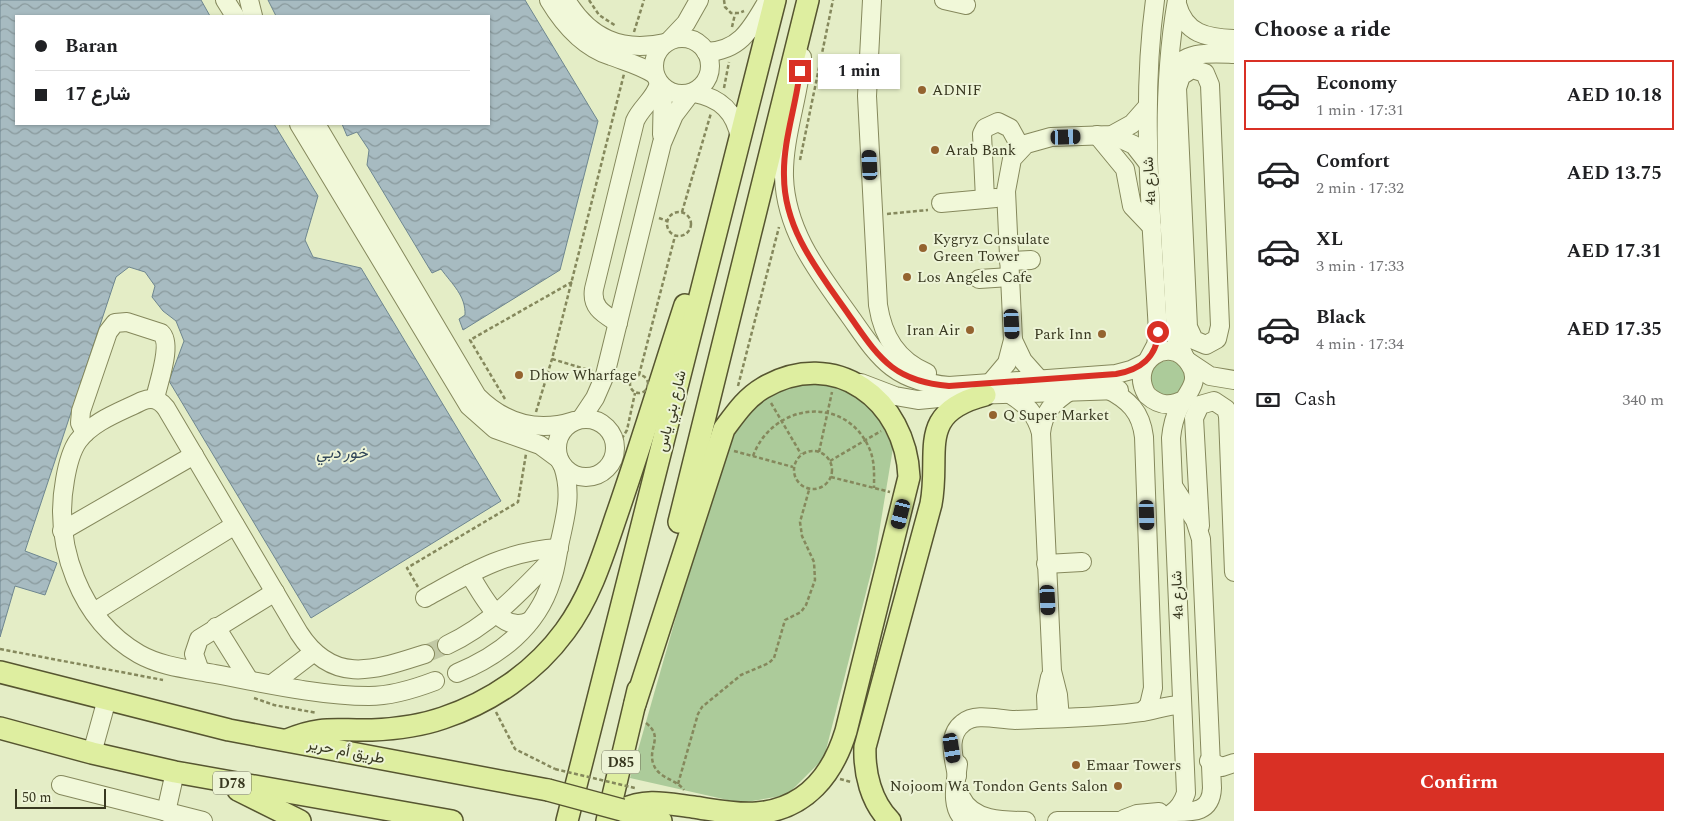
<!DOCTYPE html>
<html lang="en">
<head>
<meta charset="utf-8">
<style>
  :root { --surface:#fff; --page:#f2f2f2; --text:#202124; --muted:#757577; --line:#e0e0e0; --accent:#d93025 }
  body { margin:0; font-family:Spectral,Vazirmatn,serif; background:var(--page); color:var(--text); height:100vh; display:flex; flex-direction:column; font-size:19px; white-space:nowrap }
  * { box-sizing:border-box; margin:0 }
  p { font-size:16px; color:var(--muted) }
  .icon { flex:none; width:28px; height:28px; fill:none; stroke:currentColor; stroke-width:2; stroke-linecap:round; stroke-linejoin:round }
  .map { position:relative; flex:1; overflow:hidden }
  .details { display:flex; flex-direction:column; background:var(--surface); width:450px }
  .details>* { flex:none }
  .hud { position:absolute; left:15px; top:15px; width:475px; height:110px; border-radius:0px; box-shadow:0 1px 4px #0004; display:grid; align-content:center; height:110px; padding:0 20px; background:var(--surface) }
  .scale { position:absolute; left:15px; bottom:12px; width:91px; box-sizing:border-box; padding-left:5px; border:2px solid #383820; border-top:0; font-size:14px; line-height:18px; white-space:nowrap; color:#383820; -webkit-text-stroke:4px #edf4d6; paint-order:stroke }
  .end { position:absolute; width:22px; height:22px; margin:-11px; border:6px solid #d93025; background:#fff; box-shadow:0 0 0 2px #fff }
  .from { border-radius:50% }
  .bubble { position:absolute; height:35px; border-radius:0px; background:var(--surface); box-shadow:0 1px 4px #0004; font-size:16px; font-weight:700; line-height:35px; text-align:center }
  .car { position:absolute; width:15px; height:30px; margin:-15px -8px; border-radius:6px; box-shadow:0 0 4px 1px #0007; background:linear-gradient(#222 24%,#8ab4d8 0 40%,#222 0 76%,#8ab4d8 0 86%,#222 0) }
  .hud b { display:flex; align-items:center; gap:18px; height:48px; font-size:19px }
  .hud b+b { border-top:1px solid var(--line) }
  .hud i { width:12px; height:12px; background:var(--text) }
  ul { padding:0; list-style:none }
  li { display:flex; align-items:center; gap:15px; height:70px; margin:0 10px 8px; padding:0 10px; border:2px solid transparent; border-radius:0px }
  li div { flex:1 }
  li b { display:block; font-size:19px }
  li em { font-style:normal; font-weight:700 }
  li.on { border-color:var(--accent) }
  li>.icon { width:45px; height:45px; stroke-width:1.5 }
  h2 { padding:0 20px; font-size:22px; line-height:60px }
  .pay { display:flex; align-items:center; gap:12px; height:55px; padding:0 20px; font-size:19px }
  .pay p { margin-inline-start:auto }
  .cta { display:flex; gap:10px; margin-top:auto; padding:10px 20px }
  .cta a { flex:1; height:58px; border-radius:0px; background:var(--accent); color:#fff; font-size:20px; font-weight:700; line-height:58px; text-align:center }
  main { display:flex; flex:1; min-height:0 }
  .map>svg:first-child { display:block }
</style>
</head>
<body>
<main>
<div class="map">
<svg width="1234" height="821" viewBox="0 0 1234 821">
  <defs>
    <pattern id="water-waves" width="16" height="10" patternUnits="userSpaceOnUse" patternTransform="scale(1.25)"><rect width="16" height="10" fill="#a7bbc1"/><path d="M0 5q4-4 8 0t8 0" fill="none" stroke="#89999c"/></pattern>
  </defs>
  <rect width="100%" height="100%" fill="#e4edc6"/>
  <g fill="#accb9a">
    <circle cx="1168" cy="378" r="17"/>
    <polygon points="832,382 873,406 893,448 875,557 824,758 787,795 741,803 630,778 731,424 778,384"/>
  </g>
  <g fill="url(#water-waves)" stroke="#6e868f">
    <polygon points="0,0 201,0 210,16 16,16 16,124 274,124 318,196 305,240 313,257 361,268 501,501 311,618 169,381 184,341 176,321 163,311 152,297 155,286 145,272 129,267 116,277 25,551 57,563 45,595 15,586 0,637"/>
    <path d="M268,0H525L598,121L560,270L463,330L459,319L465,315C466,296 452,284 441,269L432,273L367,165L369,150L357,132L347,136L342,124H489V16H276Z"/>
  </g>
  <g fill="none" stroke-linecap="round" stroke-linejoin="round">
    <polyline stroke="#c2c9a5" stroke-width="18" stroke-dasharray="18 9" stroke-linecap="butt" points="425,654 447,645"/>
    <g stroke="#85885c" stroke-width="20">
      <g id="minor">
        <polyline points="225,0 235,16"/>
        <polyline points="249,0 253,16"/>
        <path d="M549,0C564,25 583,47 611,56C627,62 640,65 654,74"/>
        <path d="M566,0C589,38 621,53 665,43"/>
        <path d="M872,0L867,96L878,305C883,337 897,360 927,373"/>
        <polyline points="944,0 966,5"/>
        <path d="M1177,0C1157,115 1171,223 1176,338L1185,358"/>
        <path d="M1177,4C1185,34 1207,38 1234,39"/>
        <circle cx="682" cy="66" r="28"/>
        <polyline points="670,40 686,23 699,0"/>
        <path d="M706,52C741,51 752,27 768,0"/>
        <path d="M802,57C799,97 783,137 784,177C786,232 819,273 849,315C862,333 874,353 892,367C909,380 929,384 949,386L1116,374L1131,370L1145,363"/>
        <polygon points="1192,69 1205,73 1210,85 1220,326 1217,339 1206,345 1194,340 1188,327 1177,88 1181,76"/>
        <path d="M1170,74C1184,50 1210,53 1234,54"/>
        <path d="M694,93C721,98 735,112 740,138"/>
        <polyline points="299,124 469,406 495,429 540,445 559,459"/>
        <path d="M316,124L477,396C504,423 537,433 574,421"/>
        <polyline points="662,135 663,88"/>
        <polyline points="1097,135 1125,169 1132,206 1152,227"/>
        <polyline points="1112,135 1134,145 1148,163"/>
        <polyline points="985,199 982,134 985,128 998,122 1010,128 1021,148"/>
        <polyline points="941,203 996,198"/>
        <polyline points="1009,261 1031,260"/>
        <polyline points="979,279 1010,277"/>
        <path d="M618,323C604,314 591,308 594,289L635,121C641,107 656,98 659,83"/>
        <polyline points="1013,340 1023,361 1039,379"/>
        <path d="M1148,360L1156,345L1158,332C1152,221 1140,110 1155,0"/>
        <polyline points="1189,362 1210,376 1234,380"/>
        <polyline points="991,382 1007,363 1013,340 1006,191 1012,159 1026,144 1051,137 1112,135 1132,124 1147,107"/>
        <polyline points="861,383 895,396 918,400 971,395 1119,390"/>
        <path d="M1107,389C1129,400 1141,412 1144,437L1153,688L1149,705L1142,712"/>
        <path d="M1010,394C1026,404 1036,414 1041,433"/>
        <polyline points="581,419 595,398 605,375 662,143 674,115 690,94"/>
        <circle cx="586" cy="448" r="29"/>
        <path d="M85,433L80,423L81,411L108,332L115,323L127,322L161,333C173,344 158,383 155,399"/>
        <path d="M1173,486L1195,520L1201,539L1212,788C1211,812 1194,812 1175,812"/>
        <polyline points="1200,526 1194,418 1200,405 1214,401 1226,409 1228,416 1234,572"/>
        <polyline points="62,531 194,455"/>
        <polyline points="1046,564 1082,562"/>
        <path d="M469,574C483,594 500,636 530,621"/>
        <path d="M425,598C470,573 505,551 559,548"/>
        <polyline points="94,612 235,525"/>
        <polyline points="216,627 249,680"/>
        <path d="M447,645C492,624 523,589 557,554"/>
        <path d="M425,654C375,670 333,686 299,633L166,408C159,399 152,397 142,401C120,412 93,421 78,441C71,451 67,468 65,480C53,545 80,620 139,654C162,667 189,669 215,674C263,683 321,696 369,696C392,696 414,689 435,681"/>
        <polyline points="200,671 194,654 199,639 275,592"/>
        <path d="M457,673C499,656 537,627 551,582C556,569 557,555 560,541C566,514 572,493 563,466"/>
        <polyline points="272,684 314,652"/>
        <polyline points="1047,718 1046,696 1050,677"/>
        <path d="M1060,718L1058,695L1052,671L1041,433C1043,413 1053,402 1070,391"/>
        <polyline points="92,753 107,699"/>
        <polyline points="1209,761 1222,767 1234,763"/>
        <path d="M958,764C956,782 949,809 966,821"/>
        <path d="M957,776C954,758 946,736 963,723C976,712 999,720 1015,720C1056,718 1100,718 1141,712C1156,710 1166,705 1182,705"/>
        <polyline points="61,785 203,821"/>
        <path d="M961,797C972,821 1003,821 1026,821"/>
        <polyline points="166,812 175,772"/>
        <polyline points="1124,819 1137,814 1159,812"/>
        <polyline points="1057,821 1134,821"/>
        <path d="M1147,821C1167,819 1180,812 1186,793L1171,438C1172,428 1174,418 1179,408C1187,393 1202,381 1189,363C1170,334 1127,362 1147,395C1159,406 1171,407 1185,399"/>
      </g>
    </g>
    <g stroke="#565530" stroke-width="24">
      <g id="major">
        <polyline points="679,522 808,0"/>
        <polyline points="0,672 229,730 548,790"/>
        <polyline points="0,728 92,753 175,772 452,821"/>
        <path d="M287,740C322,725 337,731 372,730C396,729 420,726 443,718C491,702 535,672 565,631C591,596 603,555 617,514C641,445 662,375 685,305"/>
        <polyline points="238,790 300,821"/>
        <path d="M622,810C646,798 668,804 693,807C714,810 736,815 757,813C806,809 833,774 846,731L909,477C906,400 835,346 763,388C746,398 736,413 724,429L635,704"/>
        <polyline points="622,810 661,821"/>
        <polyline points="567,821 775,0"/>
        <polyline points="607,821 638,690"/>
        <path d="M890,821C871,802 864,773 865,747L931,504C941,452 915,413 985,395"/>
      </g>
    </g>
    <g stroke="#85885c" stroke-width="2.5" stroke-dasharray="4 2.5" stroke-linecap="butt">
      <polyline points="589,0 599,15 616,26"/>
      <polyline points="724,0 725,7 731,13 739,13 744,11"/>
      <polyline points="732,27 735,14"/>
      <polyline points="634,32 644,0"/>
      <polyline points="724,88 729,62"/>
      <polyline points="800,160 833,0"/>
      <polyline points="682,212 711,113"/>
      <circle cx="679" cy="224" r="12"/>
      <polyline points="887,214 928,210"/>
      <polyline points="659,218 667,221"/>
      <polyline points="552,359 592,371"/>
      <circle cx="639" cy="384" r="9"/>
      <polyline points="639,375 675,236"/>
      <polyline points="619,379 630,382"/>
      <polyline points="738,386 779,227"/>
      <polyline points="505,399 470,340 572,282"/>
      <polyline points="771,403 801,454"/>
      <polyline points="536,412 552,359 624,74"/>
      <polyline points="615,450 627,430 635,393"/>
      <circle cx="813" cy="470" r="19"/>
      <polyline points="734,451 793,467"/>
      <polyline points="819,452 832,392"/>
      <path d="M753,456C773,402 847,394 870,450C875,463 874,475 874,488"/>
      <polyline points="830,461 881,431"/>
      <polyline points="831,477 890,492"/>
      <polyline points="418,587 407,568 518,502 526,454"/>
      <polyline points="0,649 163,680"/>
      <polyline points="254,698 274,705 317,713"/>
      <polyline points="496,712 515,749 555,769"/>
      <path d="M646,723C664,737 648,747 653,763C658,779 675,778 684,790"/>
      <polyline points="840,779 851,782"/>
      <polyline points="678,784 698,714 702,707 741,675 769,663 774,658 785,620 801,612 806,605 815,580 814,562 802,536 800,522 809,490"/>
    </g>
    <use href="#minor" stroke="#f1f8d9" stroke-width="18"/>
    <use href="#major" stroke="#deeea0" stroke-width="21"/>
    <g stroke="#565530" stroke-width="24" stroke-linecap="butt">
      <polyline id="major-bridge" points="548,790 622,810"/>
    </g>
    <polyline stroke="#85885c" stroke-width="2.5" stroke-dasharray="4 2.5" stroke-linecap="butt" points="555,769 635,788"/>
    <use href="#major-bridge" stroke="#deeea0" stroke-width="21"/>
  </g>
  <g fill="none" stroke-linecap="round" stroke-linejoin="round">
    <path stroke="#d93025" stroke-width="6" d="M800,71C796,106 783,141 784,176C784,230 819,272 849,315C862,333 874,353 892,367C909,380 929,384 949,386L1116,374C1139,370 1157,358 1158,332"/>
  </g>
  <g fill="#94632f" stroke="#edf4d6" stroke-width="2">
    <circle cx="922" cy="90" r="5"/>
    <circle cx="935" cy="150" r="5"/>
    <circle cx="923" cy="248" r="5"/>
    <circle cx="907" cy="277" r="5"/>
    <circle cx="970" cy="330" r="5"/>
    <circle cx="1102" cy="334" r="5"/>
    <circle cx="519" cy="375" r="5"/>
    <circle cx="993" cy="415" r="5"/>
    <circle cx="1076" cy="765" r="5"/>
    <circle cx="1118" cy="786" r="5"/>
  </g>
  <g text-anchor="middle" stroke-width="4" stroke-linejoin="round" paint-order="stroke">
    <g fill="#edf4d6" stroke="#6e7057" stroke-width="1">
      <rect x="602" y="750.5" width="38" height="23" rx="4"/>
      <rect x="213" y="771.5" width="38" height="23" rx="4"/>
    </g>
    <g font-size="14" font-weight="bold" fill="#383820">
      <text x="621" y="767">D85</text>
      <text x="232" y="788">D78</text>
    </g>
    <g font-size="15" fill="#383820" stroke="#edf4d6" text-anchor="start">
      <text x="932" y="95">ADNIF</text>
      <text x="945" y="155">Arab Bank</text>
      <text x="933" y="244">Kygryz Consulate<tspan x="933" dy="17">Green Tower</tspan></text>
      <text x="917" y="282">Los Angeles Cafe</text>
      <text x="960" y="335" text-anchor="end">Iran Air</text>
      <text x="1092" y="339" text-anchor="end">Park Inn</text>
      <text x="529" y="380">Dhow Wharfage</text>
      <text x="1003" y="420">Q Super Market</text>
      <text x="1086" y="770">Emaar Towers</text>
      <text x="1108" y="791" text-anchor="end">Nojoom Wa Tondon Gents Salon</text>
    </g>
    <g font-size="15" fill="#383820" stroke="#edf4d6">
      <text transform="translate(1149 181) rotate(-93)" y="5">4a شارع</text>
      <text transform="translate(671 411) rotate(-76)" y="5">شارع بني ياس</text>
      <text transform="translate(1177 595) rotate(-92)" y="5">4a شارع</text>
      <text transform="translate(346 751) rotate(11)" y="5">طريق أم حرير</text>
    </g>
    <g font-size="16" font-style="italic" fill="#304558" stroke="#edf4d6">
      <text x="342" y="458">خور دبي</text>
    </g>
  </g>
</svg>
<div class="scale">50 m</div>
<i class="end from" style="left:1158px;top:332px"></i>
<i class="end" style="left:800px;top:71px"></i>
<div class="bubble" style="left:818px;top:54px;width:82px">1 min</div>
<i class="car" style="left:1066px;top:137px;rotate:88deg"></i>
<i class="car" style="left:870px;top:165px;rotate:357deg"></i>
<i class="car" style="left:1012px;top:324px;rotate:177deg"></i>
<i class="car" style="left:901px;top:514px;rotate:194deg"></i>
<i class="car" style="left:1147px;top:515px;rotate:178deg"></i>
<i class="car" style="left:1048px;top:600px;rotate:177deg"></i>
<i class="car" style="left:952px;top:748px;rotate:171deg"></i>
<div class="hud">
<b><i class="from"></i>Baran</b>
<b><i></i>شارع 17</b>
</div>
</div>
<section class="details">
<h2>Choose a ride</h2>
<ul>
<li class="on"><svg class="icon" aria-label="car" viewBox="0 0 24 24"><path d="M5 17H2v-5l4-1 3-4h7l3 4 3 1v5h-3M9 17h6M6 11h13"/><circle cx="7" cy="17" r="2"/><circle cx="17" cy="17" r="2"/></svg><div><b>Economy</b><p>1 min · 17:31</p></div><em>AED 10.18</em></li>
<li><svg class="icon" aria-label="car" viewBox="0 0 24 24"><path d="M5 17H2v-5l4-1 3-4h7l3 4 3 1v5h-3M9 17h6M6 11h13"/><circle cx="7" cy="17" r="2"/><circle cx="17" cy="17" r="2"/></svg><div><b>Comfort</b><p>2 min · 17:32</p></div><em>AED 13.75</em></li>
<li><svg class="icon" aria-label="car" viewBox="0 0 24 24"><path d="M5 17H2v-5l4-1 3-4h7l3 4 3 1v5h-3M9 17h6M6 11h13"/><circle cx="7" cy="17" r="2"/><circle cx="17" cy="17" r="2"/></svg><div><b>XL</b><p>3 min · 17:33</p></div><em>AED 17.31</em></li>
<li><svg class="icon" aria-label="car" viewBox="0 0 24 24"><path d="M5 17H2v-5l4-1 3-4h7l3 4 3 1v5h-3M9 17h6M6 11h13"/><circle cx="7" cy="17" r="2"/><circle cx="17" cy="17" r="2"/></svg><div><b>Black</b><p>4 min · 17:34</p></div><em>AED 17.35</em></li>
</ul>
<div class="pay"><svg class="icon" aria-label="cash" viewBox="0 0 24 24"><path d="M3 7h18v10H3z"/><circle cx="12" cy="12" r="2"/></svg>Cash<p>340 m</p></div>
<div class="cta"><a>Confirm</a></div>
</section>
</main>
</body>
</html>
